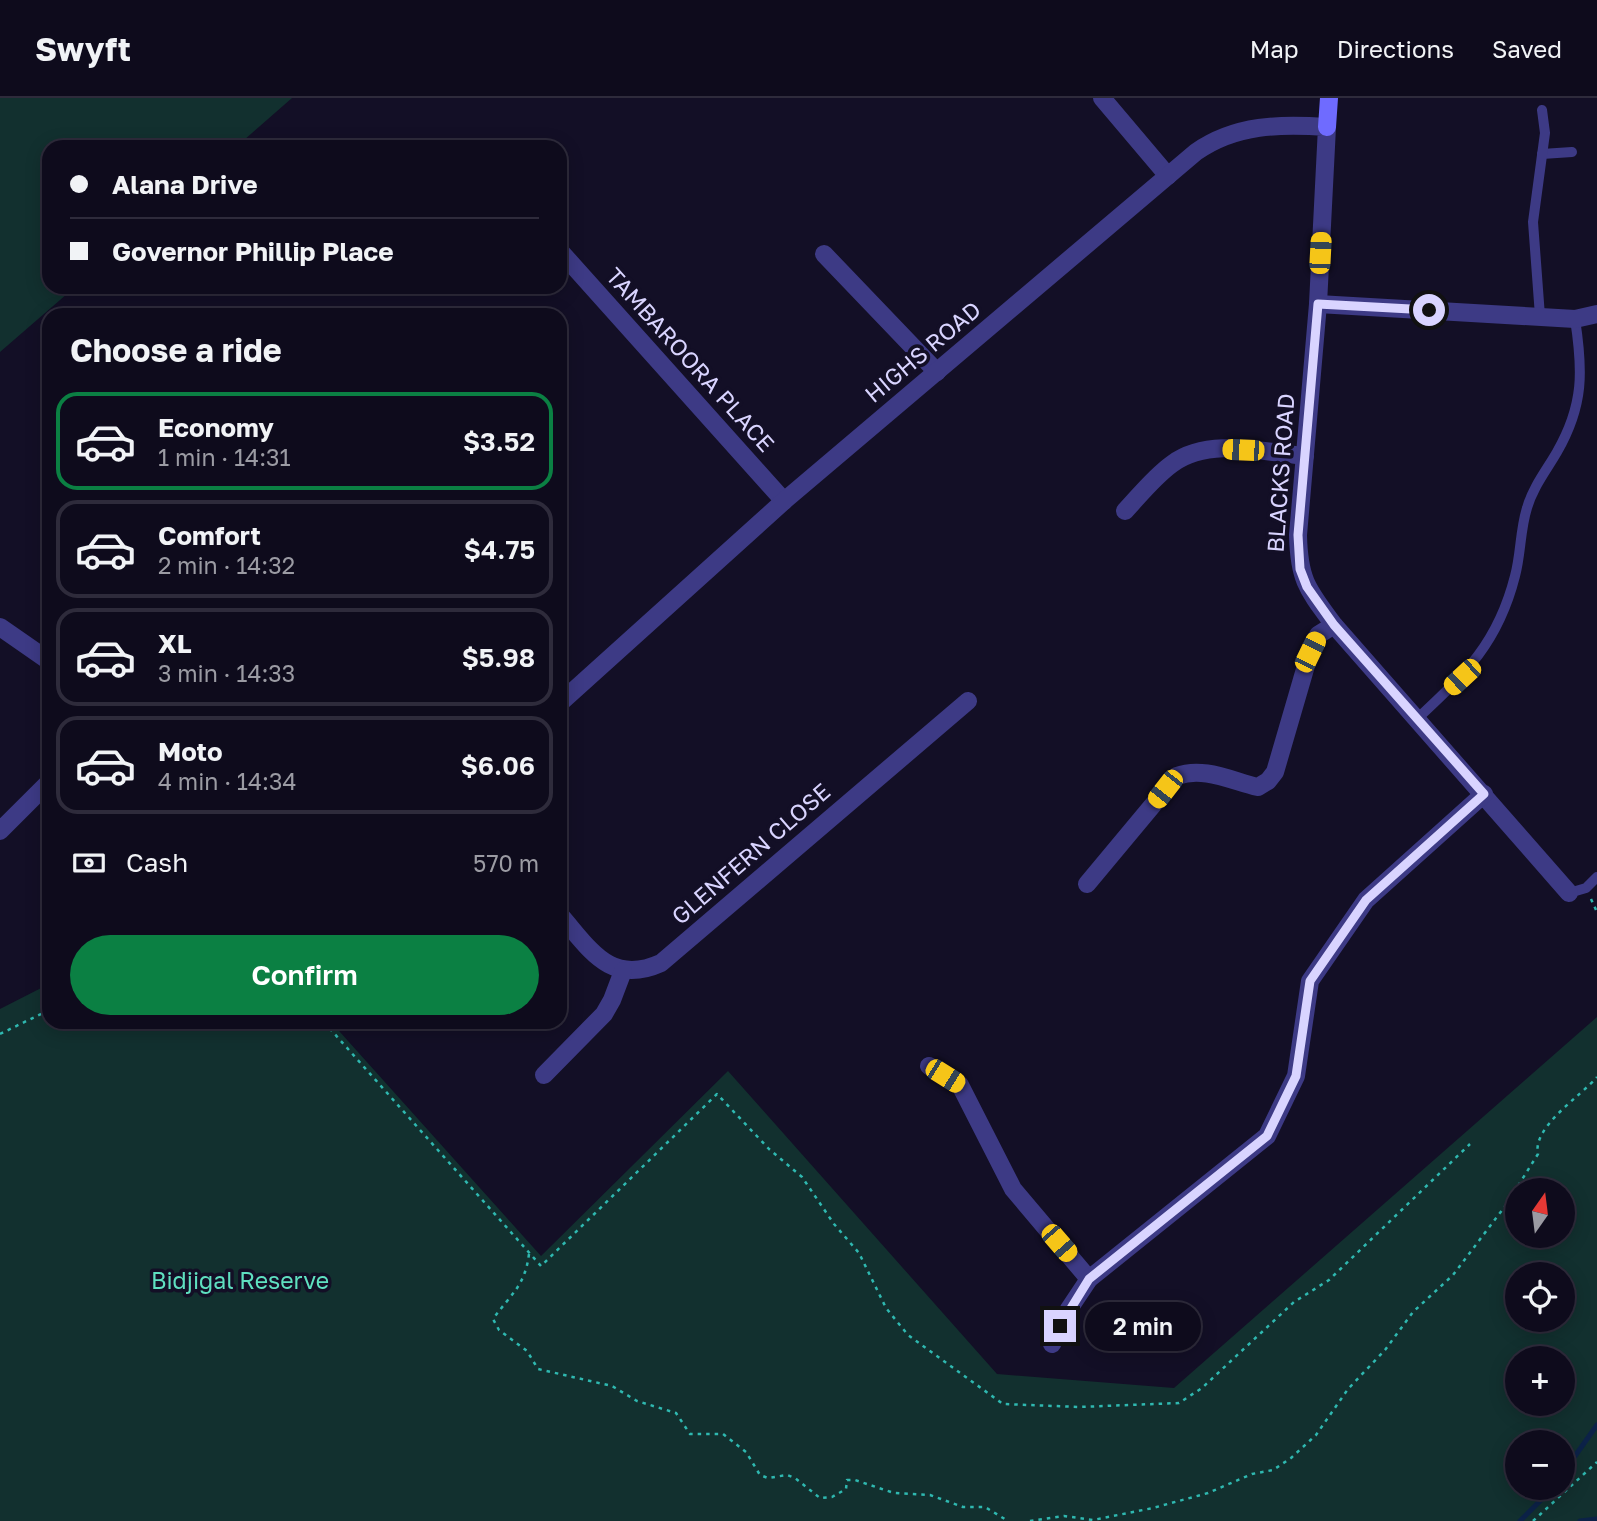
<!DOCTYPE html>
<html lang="en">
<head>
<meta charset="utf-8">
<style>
  :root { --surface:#0e0b1c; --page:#1c1929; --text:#f1f3f6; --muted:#9b9ba3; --line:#2e2b3b; --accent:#0b8043 }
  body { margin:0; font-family:"Golos Text",sans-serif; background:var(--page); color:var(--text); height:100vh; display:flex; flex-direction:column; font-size:26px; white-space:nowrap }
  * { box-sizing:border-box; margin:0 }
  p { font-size:23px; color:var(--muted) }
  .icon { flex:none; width:38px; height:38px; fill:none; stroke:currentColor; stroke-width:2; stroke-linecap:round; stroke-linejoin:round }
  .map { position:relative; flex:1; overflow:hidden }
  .panel { position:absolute; left:42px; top:210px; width:525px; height:721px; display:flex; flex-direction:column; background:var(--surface); border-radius:21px; box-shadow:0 4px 18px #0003,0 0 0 2px var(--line) }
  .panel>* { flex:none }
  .hud { position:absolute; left:42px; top:42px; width:525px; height:154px; border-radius:21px; box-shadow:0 4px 18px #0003,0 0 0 2px var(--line); display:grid; align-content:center; height:154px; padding:0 28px; background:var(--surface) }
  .needle { width:46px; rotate:14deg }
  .buttons { position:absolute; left:1505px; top:1080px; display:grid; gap:14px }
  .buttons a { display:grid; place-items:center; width:70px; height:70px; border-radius:50%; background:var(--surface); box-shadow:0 4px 18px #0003,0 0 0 2px var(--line); font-size:35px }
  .end { position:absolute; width:32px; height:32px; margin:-16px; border:9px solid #d9d4ff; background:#111; box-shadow:0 0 0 4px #111 }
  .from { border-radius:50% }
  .bubble { position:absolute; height:49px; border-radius:24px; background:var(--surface); box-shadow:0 4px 18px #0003,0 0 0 2px var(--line); font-size:23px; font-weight:600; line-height:49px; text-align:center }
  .car { position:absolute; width:21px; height:42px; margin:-21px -10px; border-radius:9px; box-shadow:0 0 5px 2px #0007; background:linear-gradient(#f5c518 24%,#345 0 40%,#f5c518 0 76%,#345 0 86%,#f5c518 0) }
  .hud b { display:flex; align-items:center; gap:24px; height:66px; font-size:26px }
  .hud b+b { border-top:2px solid var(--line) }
  .hud i { width:18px; height:18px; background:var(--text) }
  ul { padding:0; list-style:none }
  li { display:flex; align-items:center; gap:21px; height:98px; margin:0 14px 10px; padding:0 14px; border:4px solid var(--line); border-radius:21px }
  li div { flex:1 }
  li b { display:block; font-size:26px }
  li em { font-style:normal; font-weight:600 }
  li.on { border-color:var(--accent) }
  li>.icon { width:63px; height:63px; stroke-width:1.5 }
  h2 { padding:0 28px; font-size:32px; line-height:84px }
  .pay { display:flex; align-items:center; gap:18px; height:77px; padding:0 28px; font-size:26px }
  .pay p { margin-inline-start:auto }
  .primary-button { display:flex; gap:14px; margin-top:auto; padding:14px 28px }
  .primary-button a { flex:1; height:80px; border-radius:42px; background:var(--accent); color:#fff; font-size:28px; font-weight:600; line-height:80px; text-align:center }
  header { display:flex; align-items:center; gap:42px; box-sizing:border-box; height:98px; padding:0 35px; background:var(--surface); border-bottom:2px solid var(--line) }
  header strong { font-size:33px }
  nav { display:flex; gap:38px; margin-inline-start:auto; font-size:24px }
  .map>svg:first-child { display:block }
</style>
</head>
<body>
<header>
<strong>Swyft</strong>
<nav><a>Map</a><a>Directions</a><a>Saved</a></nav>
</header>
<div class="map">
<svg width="1597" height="1423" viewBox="0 0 1597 1423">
  <rect width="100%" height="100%" fill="#130f26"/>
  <g fill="#12302f" fill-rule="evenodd">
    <polygon points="0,0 292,0 236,49 49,49 49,189 75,189 0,254"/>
    <path d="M49,886V924H331L541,1158L728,973L997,1276L1174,1290L1597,919V1423H0V911ZM1517,1092H1563V1138H1517ZM1517,1176H1563V1222H1517ZM1517,1260H1563V1306H1517ZM1517,1344H1563V1390H1517Z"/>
  </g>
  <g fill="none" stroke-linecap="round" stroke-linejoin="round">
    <g stroke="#0c2248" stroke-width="5">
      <polyline points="1563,1375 1597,1327"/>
      <polyline points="1520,1423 1553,1390"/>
      <polyline points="1580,1423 1597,1421"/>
    </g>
    <g stroke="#2fb8b0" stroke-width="2.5" stroke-dasharray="3.5 5" stroke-linecap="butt">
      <polyline points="1591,801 1597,814"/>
      <polyline points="324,924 541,1168 717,996 769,1051 802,1079 834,1126 859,1155 886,1210 908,1237 1003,1306 1079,1309 1179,1305 1202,1290 1294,1204 1329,1182 1470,1046"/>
      <polyline points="0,936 49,912"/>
      <path d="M529,1156C525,1188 511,1196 493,1221L499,1232L527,1253L538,1271L612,1288L637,1303L676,1315L690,1336H723L746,1354L760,1377L768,1380L787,1377L795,1380L820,1400L832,1399L846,1391L847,1382H855L894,1395L930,1397L963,1409H985L1008,1423"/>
      <path d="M1030,1423L1064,1418L1093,1422L1153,1410L1208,1395L1252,1376L1273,1372L1291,1360L1316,1337L1348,1291L1385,1252L1413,1214L1453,1177L1506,1107L1538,1056C1532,1029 1581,998 1597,979"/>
      <polyline points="1533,1423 1597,1364"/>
    </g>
    <g stroke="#3d3a85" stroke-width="10">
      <polyline points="1542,56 1572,54"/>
      <polyline points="1540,218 1533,124 1545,35 1542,12"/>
      <path d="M1418,620C1466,575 1498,545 1515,478C1521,456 1520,432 1527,410C1533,389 1546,373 1557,354C1584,307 1583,273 1575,221"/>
      <polyline points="1569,795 1586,790 1597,779"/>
    </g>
    <g stroke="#3d3a85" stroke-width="18">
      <polyline points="1102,0 1168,78"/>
      <polyline points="560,153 784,403"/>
      <polyline points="824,156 937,274"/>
      <polyline points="1318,206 1575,221 1597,216"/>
      <path d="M1125,413C1140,397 1154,379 1172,366C1208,339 1263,354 1305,358"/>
      <polyline points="0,529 49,563"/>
      <path d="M560,605L784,403L1196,54C1236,26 1280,26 1327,29L1318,206L1298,437C1299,483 1308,492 1334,527L1569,795"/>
      <polyline points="0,733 49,684"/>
      <path d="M1087,786L1177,678C1203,668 1232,683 1258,689L1268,683L1275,674L1310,554L1318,537L1334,527"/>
      <path d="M560,817C590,851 610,888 661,865L968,603"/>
      <polyline points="929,968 960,987 1013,1091 1089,1181"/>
      <polyline points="544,977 604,916 612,902 623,873"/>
      <polyline points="1052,1246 1069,1211 1089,1181 1267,1038 1296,978 1310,883 1366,802 1484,696"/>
    </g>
    <polyline stroke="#6f6bff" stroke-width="18" points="1327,29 1329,0"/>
  </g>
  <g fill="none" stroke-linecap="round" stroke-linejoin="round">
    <polyline stroke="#d9d4ff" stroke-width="9" points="1060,1228 1089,1181 1267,1038 1296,978 1310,883 1366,802 1484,696 1334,527 1307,489 1300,471 1298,437 1318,206 1429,212"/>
  </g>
  <g text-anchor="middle" stroke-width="7" stroke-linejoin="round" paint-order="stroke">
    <g font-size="23" fill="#d9d4ff" stroke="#130f26">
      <text transform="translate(923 254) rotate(-40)" y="8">HIGHS ROAD</text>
      <text transform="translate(690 262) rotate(48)" y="8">TAMBAROORA PLACE</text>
      <text transform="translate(1281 375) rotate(-86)" y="8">BLACKS ROAD</text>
      <text transform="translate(751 756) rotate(-41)" y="8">GLENFERN CLOSE</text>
    </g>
    <g font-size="23" fill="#5fe0c0" stroke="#130f26">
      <text x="240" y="1191">Bidjigal Reserve</text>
    </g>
  </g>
</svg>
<div class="buttons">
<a><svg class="needle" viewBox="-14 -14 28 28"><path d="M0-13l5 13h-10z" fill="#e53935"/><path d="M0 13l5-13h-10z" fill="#9b9ba3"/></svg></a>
<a><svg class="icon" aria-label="locate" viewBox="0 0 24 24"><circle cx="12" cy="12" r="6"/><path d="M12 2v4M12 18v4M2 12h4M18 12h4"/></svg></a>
<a>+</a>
<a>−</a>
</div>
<i class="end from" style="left:1429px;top:212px"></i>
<i class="end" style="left:1060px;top:1228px"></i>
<div class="bubble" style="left:1085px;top:1204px;width:116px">2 min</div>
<i class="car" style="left:1320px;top:155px;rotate:3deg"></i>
<i class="car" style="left:1243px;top:352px;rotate:272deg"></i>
<i class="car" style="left:1310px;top:554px;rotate:26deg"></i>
<i class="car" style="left:1462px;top:579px;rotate:227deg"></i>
<i class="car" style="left:1165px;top:691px;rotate:218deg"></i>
<i class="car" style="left:945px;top:978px;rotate:122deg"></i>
<i class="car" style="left:1059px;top:1145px;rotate:139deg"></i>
<div class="hud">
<b><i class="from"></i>Alana Drive</b>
<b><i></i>Governor Phillip Place</b>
</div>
<section class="panel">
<h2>Choose a ride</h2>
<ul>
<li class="on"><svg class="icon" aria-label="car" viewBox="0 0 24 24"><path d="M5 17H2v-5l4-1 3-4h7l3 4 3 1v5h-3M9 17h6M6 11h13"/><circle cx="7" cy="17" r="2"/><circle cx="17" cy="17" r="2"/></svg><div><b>Economy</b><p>1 min · 14:31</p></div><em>$3.52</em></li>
<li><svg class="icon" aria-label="car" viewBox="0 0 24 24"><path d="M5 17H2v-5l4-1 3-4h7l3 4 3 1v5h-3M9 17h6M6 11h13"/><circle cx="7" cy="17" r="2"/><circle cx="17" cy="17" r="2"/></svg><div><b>Comfort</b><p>2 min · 14:32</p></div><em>$4.75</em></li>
<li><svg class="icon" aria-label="car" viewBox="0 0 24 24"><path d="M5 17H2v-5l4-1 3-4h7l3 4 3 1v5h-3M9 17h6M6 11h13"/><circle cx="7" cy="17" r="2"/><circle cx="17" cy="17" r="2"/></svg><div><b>XL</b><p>3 min · 14:33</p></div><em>$5.98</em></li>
<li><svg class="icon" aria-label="car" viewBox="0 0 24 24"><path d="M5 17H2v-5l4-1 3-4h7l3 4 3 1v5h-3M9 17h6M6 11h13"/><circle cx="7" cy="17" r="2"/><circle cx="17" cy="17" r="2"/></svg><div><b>Moto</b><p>4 min · 14:34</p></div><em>$6.06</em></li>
</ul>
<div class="pay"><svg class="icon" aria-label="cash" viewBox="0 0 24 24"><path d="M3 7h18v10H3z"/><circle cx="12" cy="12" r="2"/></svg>Cash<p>570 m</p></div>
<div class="primary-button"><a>Confirm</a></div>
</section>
</div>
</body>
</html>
